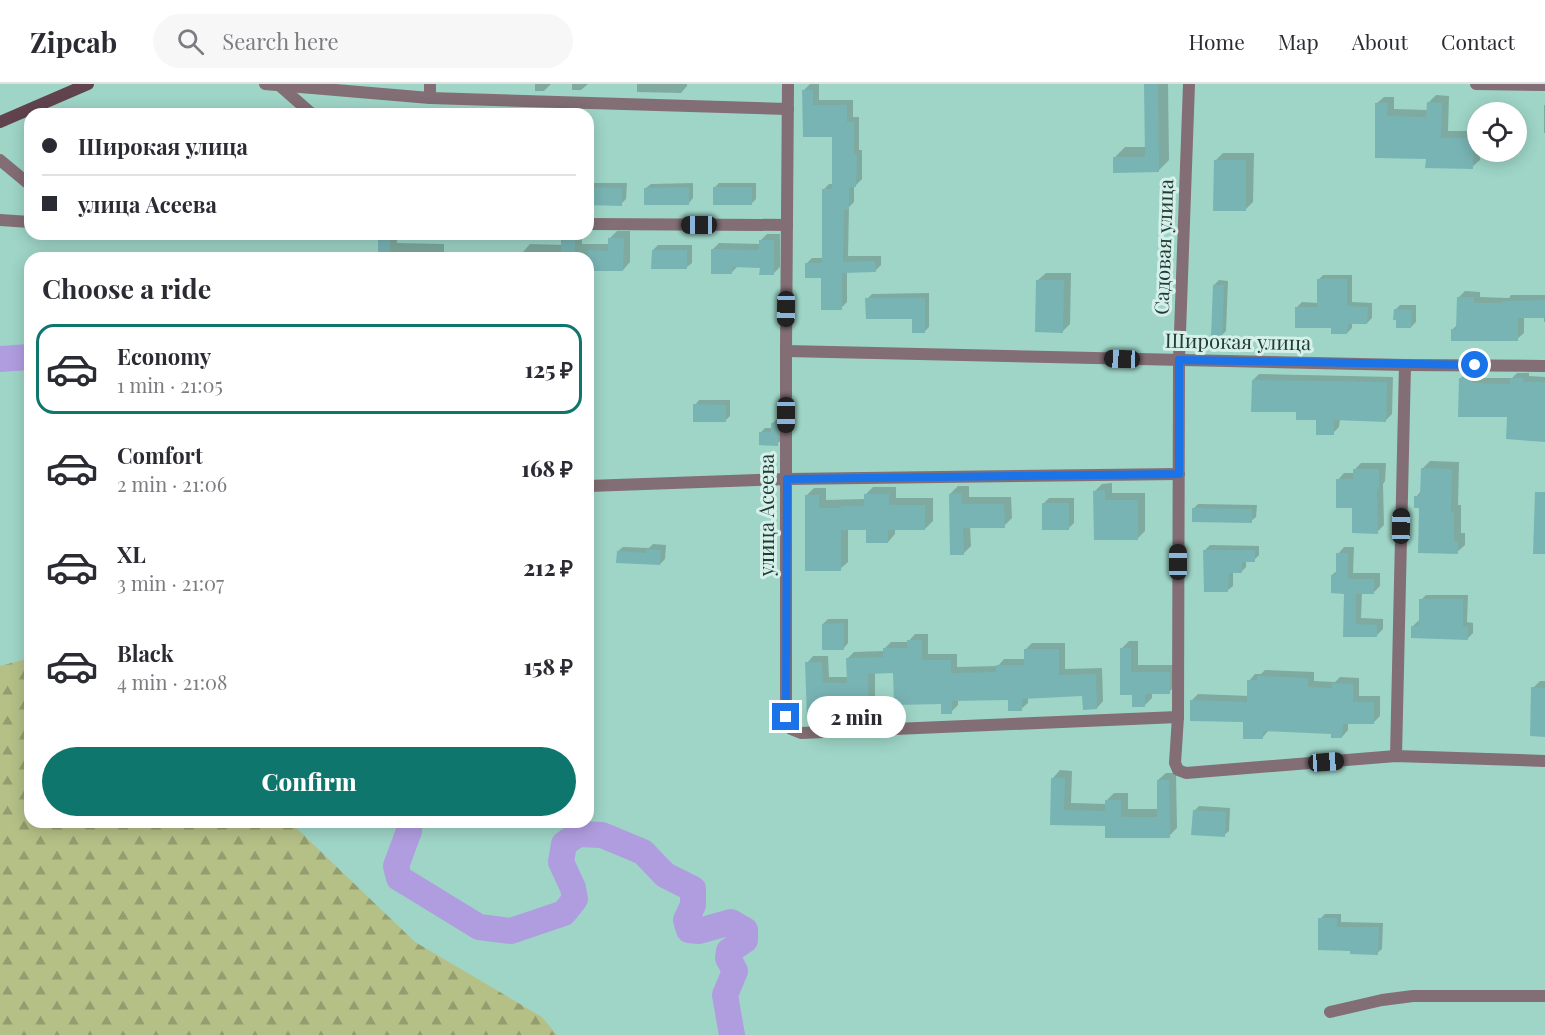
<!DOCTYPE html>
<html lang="en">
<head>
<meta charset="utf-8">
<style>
  :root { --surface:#fff; --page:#f7f7f7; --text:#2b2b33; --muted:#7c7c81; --line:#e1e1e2; --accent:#0f766e }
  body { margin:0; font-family:"Playfair Display",serif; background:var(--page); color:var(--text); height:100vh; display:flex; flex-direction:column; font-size:22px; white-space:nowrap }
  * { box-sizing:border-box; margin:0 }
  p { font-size:20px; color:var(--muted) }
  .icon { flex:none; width:33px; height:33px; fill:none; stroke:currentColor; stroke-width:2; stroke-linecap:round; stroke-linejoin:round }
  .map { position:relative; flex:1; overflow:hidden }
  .details { position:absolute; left:24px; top:168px; width:570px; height:576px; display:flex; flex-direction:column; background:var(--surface); border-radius:18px; box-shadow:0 3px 15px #0003 }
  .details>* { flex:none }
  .top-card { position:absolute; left:24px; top:24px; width:570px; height:132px; border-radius:18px; box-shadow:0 3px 15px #0003; display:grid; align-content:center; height:132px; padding:0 18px; background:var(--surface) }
  .buttons { position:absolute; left:1467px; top:18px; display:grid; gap:12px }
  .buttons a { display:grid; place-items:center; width:60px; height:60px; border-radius:50%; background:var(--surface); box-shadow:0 3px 15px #0003; font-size:30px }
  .end { position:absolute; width:27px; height:27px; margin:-14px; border:8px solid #1a73e8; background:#fff; box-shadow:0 0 0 3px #fff }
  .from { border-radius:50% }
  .bubble { position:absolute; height:42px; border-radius:21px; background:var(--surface); box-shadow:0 3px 15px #0003; font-size:20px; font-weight:800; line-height:42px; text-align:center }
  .car { position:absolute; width:18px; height:36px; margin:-18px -9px; border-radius:8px; box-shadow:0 0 4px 2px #0007; background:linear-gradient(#222 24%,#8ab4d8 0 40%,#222 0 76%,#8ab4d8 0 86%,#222 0) }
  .top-card b { display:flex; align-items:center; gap:21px; height:57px; font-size:22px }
  .top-card b+b { border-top:2px solid var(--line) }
  .top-card i { width:15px; height:15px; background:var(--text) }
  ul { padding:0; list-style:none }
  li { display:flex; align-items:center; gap:18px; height:90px; margin:0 12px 9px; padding:0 6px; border:3px solid transparent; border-radius:18px }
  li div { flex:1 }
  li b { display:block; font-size:22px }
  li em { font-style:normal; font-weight:800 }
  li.selected { border-color:var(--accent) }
  li>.icon { width:54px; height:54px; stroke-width:1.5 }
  h2 { padding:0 18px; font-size:27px; line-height:72px }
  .action { display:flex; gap:12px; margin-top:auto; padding:12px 18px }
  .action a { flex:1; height:69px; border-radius:36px; background:var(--accent); color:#fff; font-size:24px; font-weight:800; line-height:69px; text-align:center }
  header { display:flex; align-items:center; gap:36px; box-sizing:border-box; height:84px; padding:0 30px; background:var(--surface); border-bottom:2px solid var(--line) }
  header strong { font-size:28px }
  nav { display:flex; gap:33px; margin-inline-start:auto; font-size:21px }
  .search { width:420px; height:54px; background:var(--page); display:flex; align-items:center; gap:15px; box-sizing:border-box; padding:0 21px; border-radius:33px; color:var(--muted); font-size:22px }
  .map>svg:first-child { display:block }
</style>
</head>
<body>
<header>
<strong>Zipcab</strong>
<div class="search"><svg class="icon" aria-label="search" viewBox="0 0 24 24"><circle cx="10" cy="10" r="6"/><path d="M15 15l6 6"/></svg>Search here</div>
<nav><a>Home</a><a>Map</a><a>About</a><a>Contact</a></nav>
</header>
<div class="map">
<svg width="1545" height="951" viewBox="0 0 1545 951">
  <defs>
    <pattern id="forest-firs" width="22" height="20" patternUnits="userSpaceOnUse" patternTransform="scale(1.5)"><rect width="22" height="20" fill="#b5c087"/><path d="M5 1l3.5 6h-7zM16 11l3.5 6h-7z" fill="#939d6f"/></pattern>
  </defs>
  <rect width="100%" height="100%" fill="#9ed5c7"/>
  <polygon fill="url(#forest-firs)" points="30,574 30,738 290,738 415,858 542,933 557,951 0,951 0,582"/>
  <g fill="#0003">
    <polygon points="535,0 551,0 544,7 535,7"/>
    <polygon points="572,0 588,0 581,6 572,6"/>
    <polygon points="637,0 687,0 687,2 681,9 637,8"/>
    <polygon points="810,0 819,0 819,16 853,16 853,33 859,33 859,66 862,66 862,95 856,101 854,101 854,118 849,123 848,172 881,172 881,181 875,187 847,187 847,218 841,224 823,193 806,180 812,174 824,174 823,106 829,100 833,100 834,52 805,52 804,6"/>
    <polygon points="1146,0 1168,0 1169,76 1158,87 1115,73 1125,63 1146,63"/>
    <polygon points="1436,11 1449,12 1448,47 1476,47 1478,31 1478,68 1480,68 1480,76 1472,83 1427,73 1376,73 1376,20 1384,13 1394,13 1394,25 1428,26 1428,19"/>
    <rect x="1544" y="21" width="1" height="28"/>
    <polygon points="1223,69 1254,69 1253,118 1245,126 1215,77"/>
    <polygon points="588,99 627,99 626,115 621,120 588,120"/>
    <polygon points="693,99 693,114 689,119 646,104 651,100"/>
    <polygon points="719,99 756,99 756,115 751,120 714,104"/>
    <polygon points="617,147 630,147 630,178 623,186 588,185 588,174 522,174 523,168 530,160 563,161 563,153 566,150 582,150 582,160 610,160 610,154"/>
    <polygon points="381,150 397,150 397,159 444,160 444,174 379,174 379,152"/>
    <polygon points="767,150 780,150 780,183 773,190 761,182 738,182 732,188 712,166 719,159 760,160 760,157"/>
    <polygon points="658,161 692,161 692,179 687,183 653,166"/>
    <polygon points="1046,189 1071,189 1070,240 1063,247 1038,196"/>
    <polygon points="1323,191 1352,191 1352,218 1372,219 1372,234 1367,239 1352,238 1352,244 1347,249 1297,223 1302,218 1318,219 1318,196"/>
    <polygon points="1219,196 1228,197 1226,247 1221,252 1214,201"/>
    <polygon points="1465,207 1480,208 1480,213 1509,214 1511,211 1545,211 1545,238 1544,238 1544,233 1524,233 1524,249 1517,255 1452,246 1458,240 1458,214"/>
    <polygon points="929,209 929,243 924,248 914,233 867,215 872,210"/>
    <polygon points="1400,221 1416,221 1416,238 1411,243 1398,235 1395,226"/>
    <polygon points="1466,289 1477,289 1477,294 1512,294 1517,289 1529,289 1529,292 1545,293 1545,356 1460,295"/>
    <polygon points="1259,290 1393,293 1392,330 1386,336 1340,335 1339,343 1333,349 1317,335 1298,326 1253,296"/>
    <polygon points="699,316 730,316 730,332 725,337 695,321"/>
    <polygon points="778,334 782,334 782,355 777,360 760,349 765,344 773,344 773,339"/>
    <polygon points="1430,377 1459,378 1458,421 1461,421 1461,449 1465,449 1465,461 1457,468 1421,423 1416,413 1422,406 1422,385"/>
    <polygon points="1361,379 1386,379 1385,397 1383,400 1384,441 1377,448 1353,422 1338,396 1344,389 1355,389 1355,385"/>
    <polygon points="1112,399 1112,409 1145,409 1145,447 1138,454 1095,407 1102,400"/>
    <polygon points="958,402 969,402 969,413 1011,413 1012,434 1004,442 970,442 971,462 963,470 950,410"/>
    <polygon points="873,403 896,403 896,414 933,414 933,437 925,445 895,445 895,450 888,458 868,445 848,445 848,478 840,485 806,412 814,404 826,404 826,416 865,415 865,411"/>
    <polygon points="1049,414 1074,414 1074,439 1069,444 1044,419"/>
    <polygon points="1198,420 1257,421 1256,433 1251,437 1193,425"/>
    <polygon points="653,460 666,461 665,475 660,480 618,467 623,463 649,464"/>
    <polygon points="1210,461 1259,462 1259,471 1254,476 1246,476 1246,483 1241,488 1233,488 1233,502 1228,506 1205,466"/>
    <polygon points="1344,463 1354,463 1353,489 1380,489 1380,502 1374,508 1362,508 1361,534 1383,535 1383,545 1376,552 1345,552 1345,508 1332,491 1338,486 1338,470"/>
    <polygon points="1426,511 1468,511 1467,538 1473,539 1473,549 1468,554 1413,542 1418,537 1420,538 1421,516"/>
    <polygon points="828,535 848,535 848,559 844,564 823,540"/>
    <polygon points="915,550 928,550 928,570 957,570 957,583 998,582 1004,575 1025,575 1025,566 1032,559 1065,559 1065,585 1102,584 1103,617 1097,624 1084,611 1028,613 1028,619 1021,625 1010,615 958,615 958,621 951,628 942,619 895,587 875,588 875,614 869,620 829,620 829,626 823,632 807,579 813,572 828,572 829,593 848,593 848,574 854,568 884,567 884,565 891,558 908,558"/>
    <polygon points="1129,557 1138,557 1138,581 1177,581 1177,600 1169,608 1152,608 1152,614 1144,622 1133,609 1121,565"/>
    <polygon points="1265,586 1314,588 1314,597 1335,598 1340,593 1359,594 1359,612 1380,612 1380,632 1373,639 1348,639 1348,646 1342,653 1333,648 1269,646 1262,654 1245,637 1192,616 1198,610 1249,612 1249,597 1255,590 1261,590"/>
    <polygon points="1540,597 1545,597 1545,650 1533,604"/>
    <polygon points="1060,686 1072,687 1071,719 1107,720 1107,716 1114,709 1128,709 1128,725 1158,725 1158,696 1166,689 1176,689 1177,744 1169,752 1107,741 1052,739 1053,694"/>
    <polygon points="1199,722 1230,724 1229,747 1224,751 1194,727"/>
    <polygon points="1325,830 1341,830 1341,838 1383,839 1382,865 1377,869 1352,865 1320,835"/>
  </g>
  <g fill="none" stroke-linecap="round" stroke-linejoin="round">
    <g stroke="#b09de0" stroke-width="26">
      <polyline points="0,275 30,273"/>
      <polyline points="409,738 409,747 396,782 399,794 479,843 511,847 564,829 575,815 573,804 561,778 564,760 578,750 602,751 643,768 665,791 693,805 693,821 686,836 689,846 699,847 731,838 745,846 745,856 729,867 728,874 735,887 725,911 732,951"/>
    </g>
  </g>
  <g fill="#79b4b4">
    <polygon points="1144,0 1158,0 1159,88 1113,89 1113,73 1145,73"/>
    <polygon points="802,6 813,6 813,21 847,21 847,38 854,38 854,71 857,71 856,103 849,103 849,126 844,126 843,178 875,177 876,188 842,189 842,226 821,226 821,194 805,194 805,179 822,179 822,105 832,105 832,53 803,53"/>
    <polygon points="1427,18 1442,19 1441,54 1474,54 1473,85 1425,84 1426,75 1375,74 1375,19 1388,19 1387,32 1426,33"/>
    <polygon points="1214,76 1246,76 1246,127 1213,127"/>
    <polygon points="588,103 622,104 622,122 588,121"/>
    <polygon points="689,103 689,121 644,121 644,104"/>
    <rect x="713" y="103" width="39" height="18"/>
    <rect x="378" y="152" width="12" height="22"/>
    <rect x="561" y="153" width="14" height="21"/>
    <polygon points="608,154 624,154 623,187 588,187 588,166 608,167"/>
    <polygon points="759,156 774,156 774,191 759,191 760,184 732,183 732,190 711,190 711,165 759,166"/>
    <polygon points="652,166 687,166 687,185 651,185"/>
    <polygon points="1317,195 1347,195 1347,222 1368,223 1367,240 1348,240 1347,250 1331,250 1331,244 1295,244 1295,223 1317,223"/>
    <polygon points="1036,196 1064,196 1063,249 1035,248"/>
    <polygon points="1213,201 1224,201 1222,253 1211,253"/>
    <polygon points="1457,213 1474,213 1474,219 1503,219 1503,217 1545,216 1545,234 1518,234 1518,257 1451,257 1451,245 1456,245"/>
    <polygon points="865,214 925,214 925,249 912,249 912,235 866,235"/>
    <polygon points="1394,225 1412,226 1411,244 1396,244 1396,236 1393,236"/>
    <polygon points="1459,294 1472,294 1472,299 1510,300 1510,294 1524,294 1523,298 1545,298 1545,358 1506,355 1507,333 1458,333"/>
    <polygon points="1252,296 1387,298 1386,338 1334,336 1334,351 1316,351 1316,336 1296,336 1296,328 1251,328"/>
    <polygon points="693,320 726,321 726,338 693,338"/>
    <polygon points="771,339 778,339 778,362 759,361 759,348 771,348"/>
    <polygon points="1421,384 1452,385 1451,428 1454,429 1454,457 1458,457 1458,470 1418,469 1419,424 1414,424 1414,412 1420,412"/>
    <polygon points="1353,385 1379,385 1379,405 1377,405 1378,450 1352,449 1352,424 1336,424 1336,395 1353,395"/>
    <polygon points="1105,406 1105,416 1138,416 1138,456 1094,456 1093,407"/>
    <polygon points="1535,408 1545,408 1545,470 1533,470"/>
    <polygon points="961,409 962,420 1004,420 1005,444 963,444 964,471 950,471 949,410"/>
    <polygon points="864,410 889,410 889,421 925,421 925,446 888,446 888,459 866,459 866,446 841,446 841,487 805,487 805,411 819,411 819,424 841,424 841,422 864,422"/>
    <rect x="1042" y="419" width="27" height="27"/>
    <polygon points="1192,424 1252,425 1252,439 1192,438"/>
    <polygon points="646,465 661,466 660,481 616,479 617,467 646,469"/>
    <polygon points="1203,466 1255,466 1255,478 1242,478 1242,489 1229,489 1228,508 1204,508"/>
    <polygon points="1336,469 1348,469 1348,495 1374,495 1374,510 1356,510 1356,540 1377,541 1377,553 1343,553 1344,510 1331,509 1331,491 1336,491"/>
    <polygon points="1419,515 1463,515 1463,543 1468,543 1468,556 1411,554 1411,542 1419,542"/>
    <polygon points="844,539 844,566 822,566 822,540"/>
    <polygon points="907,556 922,556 922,576 951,576 951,589 996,588 996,581 1024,581 1024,565 1059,565 1059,591 1096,590 1097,625 1083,626 1082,612 1022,615 1022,627 1008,627 1008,616 952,617 952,630 941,630 941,620 894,621 893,589 868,590 869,622 823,622 824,634 807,634 805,578 822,578 823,599 847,599 846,574 883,573 883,564 907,564"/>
    <polygon points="1120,564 1131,564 1131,588 1170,588 1170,610 1145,610 1145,623 1132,623 1132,611 1120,611"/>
    <polygon points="1257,592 1308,594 1308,603 1332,604 1332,599 1353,600 1353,618 1374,618 1374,640 1343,640 1342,654 1331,654 1331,650 1263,647 1263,655 1243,655 1243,638 1190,637 1190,616 1247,618 1247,596 1257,596"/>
    <polygon points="1531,603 1545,604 1545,653 1530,652"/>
    <polygon points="1051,694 1065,694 1064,726 1105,727 1105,716 1121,716 1121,733 1157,733 1157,696 1169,696 1170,754 1105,754 1105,742 1050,741"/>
    <polygon points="1193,726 1226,728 1225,753 1191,751"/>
    <polygon points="1318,834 1337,834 1337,843 1379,843 1378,871 1350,870 1350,867 1318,866"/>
  </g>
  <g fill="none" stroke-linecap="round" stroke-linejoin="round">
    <g stroke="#826e74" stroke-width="12">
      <polyline points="265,0 430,14 788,25"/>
      <polyline points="788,0 786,267 786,633 791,645 801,649 1178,633"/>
      <polyline points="1189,0 1179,276 1178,633 1175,679 1178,686 1186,689 1396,672 1545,677"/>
      <polyline points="1476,0 1545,1"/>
      <polyline points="279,1 312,30"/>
      <polyline points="430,14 430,0"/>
      <polyline points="0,76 30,101"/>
      <polyline points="0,136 30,138"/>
      <polyline points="588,140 787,141"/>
      <polyline points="786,267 1405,281 1545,282"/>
      <polyline points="588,402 787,395 1179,390"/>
      <polyline points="1396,672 1405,281"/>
      <polyline points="1330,928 1382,916 1413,912 1545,912"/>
    </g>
    <polyline stroke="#60434d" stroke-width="12" points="0,38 88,0"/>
  </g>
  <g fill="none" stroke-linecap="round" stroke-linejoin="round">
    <polyline stroke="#1a73e8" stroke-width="8" points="786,633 787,395 1179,390 1179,276 1475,281"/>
  </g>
  <g text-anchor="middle" stroke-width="6" stroke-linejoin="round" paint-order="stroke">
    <g font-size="20" fill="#233a34" stroke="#d4f0e8">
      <text transform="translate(1164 163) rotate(-88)" y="7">Садовая улица</text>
      <text transform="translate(1238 258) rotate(1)" y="7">Широкая улица</text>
      <text transform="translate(767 431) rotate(-90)" y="7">улица Асеева</text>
    </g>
  </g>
</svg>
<div class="buttons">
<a><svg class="icon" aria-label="locate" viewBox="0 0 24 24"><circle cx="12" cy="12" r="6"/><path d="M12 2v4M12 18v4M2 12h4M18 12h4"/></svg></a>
</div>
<i class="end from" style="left:1475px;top:281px"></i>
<i class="end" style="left:786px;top:633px"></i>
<div class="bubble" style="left:807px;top:612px;width:99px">2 min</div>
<i class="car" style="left:699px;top:141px;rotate:270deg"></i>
<i class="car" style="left:786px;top:225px;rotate:181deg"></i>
<i class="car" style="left:1122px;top:275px;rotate:272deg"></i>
<i class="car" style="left:786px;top:331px;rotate:180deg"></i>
<i class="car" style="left:1401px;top:442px;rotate:1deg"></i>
<i class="car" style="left:1178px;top:478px;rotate:0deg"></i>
<i class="car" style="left:1326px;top:678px;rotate:86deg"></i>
<div class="top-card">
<b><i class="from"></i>Широкая улица</b>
<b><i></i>улица Асеева</b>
</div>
<section class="details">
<h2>Choose a ride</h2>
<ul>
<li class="selected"><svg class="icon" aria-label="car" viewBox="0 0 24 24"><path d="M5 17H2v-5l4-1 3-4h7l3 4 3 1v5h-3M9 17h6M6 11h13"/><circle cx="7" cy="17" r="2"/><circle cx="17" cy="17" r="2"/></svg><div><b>Economy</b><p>1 min · 21:05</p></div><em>125 ₽</em></li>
<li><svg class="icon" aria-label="car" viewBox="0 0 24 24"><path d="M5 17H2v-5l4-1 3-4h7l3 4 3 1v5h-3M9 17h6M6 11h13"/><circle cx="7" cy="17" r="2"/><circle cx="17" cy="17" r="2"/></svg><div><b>Comfort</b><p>2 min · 21:06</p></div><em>168 ₽</em></li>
<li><svg class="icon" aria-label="car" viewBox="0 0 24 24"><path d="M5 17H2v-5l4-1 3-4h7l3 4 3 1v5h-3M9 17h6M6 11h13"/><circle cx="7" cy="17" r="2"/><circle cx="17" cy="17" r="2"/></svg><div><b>XL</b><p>3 min · 21:07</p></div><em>212 ₽</em></li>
<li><svg class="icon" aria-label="car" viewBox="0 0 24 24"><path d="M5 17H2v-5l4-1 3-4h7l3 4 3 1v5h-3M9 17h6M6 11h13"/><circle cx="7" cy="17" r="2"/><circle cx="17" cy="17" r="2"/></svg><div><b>Black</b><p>4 min · 21:08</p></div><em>158 ₽</em></li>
</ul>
<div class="action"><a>Confirm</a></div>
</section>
</div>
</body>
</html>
